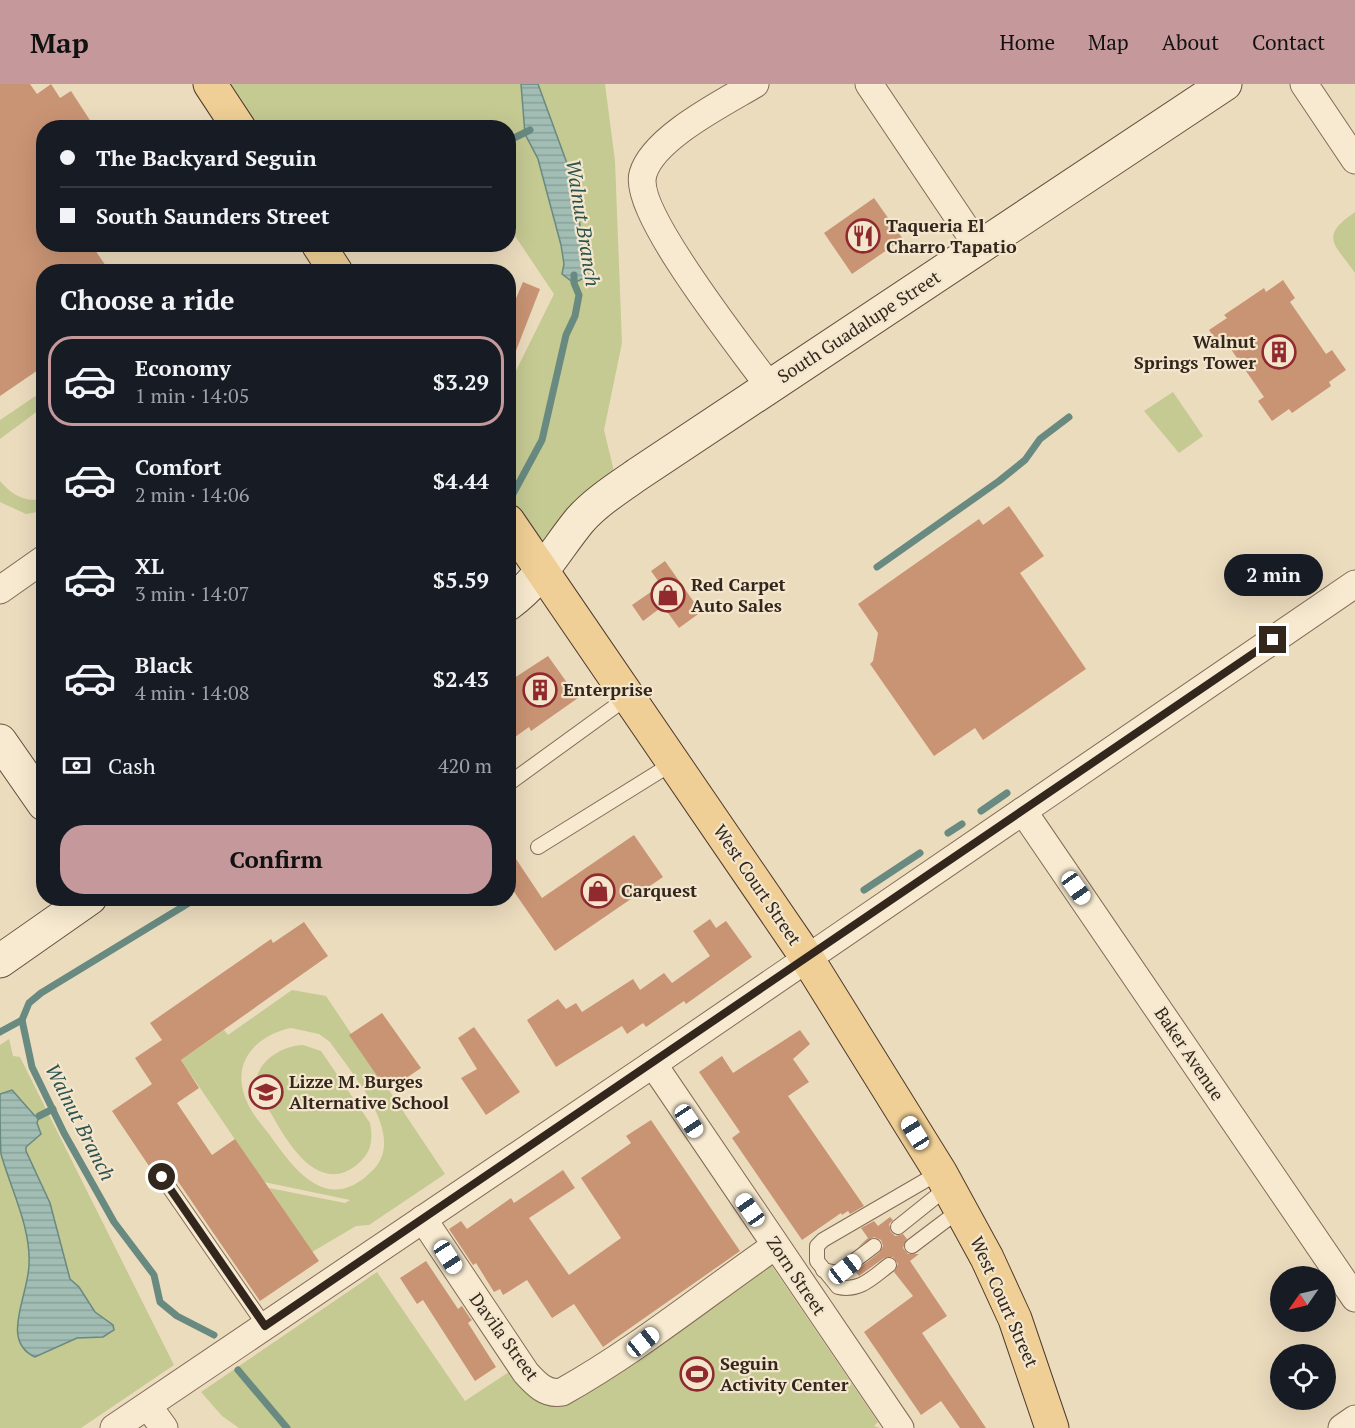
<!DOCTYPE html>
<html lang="en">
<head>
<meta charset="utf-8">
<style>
  :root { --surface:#171b24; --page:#20242c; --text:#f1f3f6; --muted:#9ea1a6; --line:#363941; --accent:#c5999c }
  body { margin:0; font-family:"PT Serif",serif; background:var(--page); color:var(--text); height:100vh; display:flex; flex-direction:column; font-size:22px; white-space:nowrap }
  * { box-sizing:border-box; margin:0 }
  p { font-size:20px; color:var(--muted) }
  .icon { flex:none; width:33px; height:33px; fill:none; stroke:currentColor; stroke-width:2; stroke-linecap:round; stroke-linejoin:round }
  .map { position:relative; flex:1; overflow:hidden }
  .details { position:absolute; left:36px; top:180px; width:480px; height:642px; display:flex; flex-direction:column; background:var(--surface); border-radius:24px; box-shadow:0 6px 24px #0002 }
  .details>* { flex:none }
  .hud { position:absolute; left:36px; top:36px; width:480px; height:132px; border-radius:24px; box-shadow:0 6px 24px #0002; display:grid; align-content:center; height:132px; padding:0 24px; background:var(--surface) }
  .needle { width:39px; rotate:236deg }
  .fabs { position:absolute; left:1270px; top:1182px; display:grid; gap:12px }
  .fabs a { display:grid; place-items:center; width:66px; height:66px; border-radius:50%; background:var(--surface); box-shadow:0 6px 24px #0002; font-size:30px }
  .end { position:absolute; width:27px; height:27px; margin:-14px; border:8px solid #33261c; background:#fff; box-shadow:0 0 0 3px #fff }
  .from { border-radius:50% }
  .bubble { position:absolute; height:42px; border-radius:21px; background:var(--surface); box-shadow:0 6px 24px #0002; font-size:20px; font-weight:600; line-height:42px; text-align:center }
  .car { position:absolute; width:18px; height:36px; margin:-18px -9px; border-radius:8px; box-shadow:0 0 4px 2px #0007; background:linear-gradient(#fff 24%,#345 0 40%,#fff 0 76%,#345 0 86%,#fff 0) }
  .hud b { display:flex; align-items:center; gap:21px; height:57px; font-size:22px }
  .hud b+b { border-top:2px solid var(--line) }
  .hud i { width:15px; height:15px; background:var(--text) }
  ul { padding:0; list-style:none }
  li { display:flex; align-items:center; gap:18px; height:90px; margin:0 12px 9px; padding:0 12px; border:3px solid transparent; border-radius:24px }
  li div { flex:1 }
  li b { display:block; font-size:22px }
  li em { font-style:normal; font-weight:600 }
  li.selected { border-color:var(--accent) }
  li>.icon { width:54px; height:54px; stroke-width:1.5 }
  h2 { padding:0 24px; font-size:27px; line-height:72px }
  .pay { display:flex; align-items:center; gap:15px; height:66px; padding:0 24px; font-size:22px }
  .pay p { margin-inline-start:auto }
  .cta { display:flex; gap:12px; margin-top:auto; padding:12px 24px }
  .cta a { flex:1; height:69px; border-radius:24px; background:var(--accent); color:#111; font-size:24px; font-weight:600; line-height:69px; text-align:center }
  header { display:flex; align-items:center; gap:36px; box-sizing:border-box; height:84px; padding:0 30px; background:var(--accent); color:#111 }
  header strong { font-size:28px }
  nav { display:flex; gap:33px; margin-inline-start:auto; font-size:21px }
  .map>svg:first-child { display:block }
</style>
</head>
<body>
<header>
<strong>Map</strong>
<nav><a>Home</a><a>Map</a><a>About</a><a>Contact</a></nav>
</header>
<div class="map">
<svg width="1355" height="1344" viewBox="0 0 1355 1344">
  <defs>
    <pattern id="water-rules" width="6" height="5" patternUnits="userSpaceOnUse" patternTransform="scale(1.5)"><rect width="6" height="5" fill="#a1bdb4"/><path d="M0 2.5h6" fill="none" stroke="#8ba29a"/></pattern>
  </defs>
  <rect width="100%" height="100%" fill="#ecdcbe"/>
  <g fill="#c5c992" fill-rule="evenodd">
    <polygon points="209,0 605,0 615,77 622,259 604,346 618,404 543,488 509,437 508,303 554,210 509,143 508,44 239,43"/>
    <path d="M1355,128V189C1334,159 1319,153 1355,128Z"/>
    <polygon points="43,307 43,323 0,355 0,336"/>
    <polygon points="1173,308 1203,352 1179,369 1144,327"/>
    <path d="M0,397C11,410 26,420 43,414V427L26,430L0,418Z"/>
    <path d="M292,906L326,912L445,1090L369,1141L356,1142L312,1168L269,1104L345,1119L350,1116L264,1098L181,976L224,946L228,951ZM291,944L319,950L330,958C351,989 408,1051 373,1086C328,1132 295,1087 269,1050C262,1041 253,1031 248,1020C229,982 253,952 291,944Z"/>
    <polygon points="9,955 13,972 20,973 174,1281 81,1344 0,1344 0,961"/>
    <path d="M303,961L321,967L370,1039C373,1053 372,1067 361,1077C322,1115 289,1062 272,1031C266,1021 255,1006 257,993C262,973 285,962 303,961Z"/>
    <polygon points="767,1175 878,1338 874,1342 880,1344 239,1344 222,1332 201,1308 377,1188 465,1317 515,1284 543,1314"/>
  </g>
  <g fill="url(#water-rules)" stroke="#698a80" stroke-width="1.5">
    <polygon points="521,0 538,0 576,104 583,171 588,192 574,199 562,190 564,180 561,161 538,75 525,50"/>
    <path d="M12,1006L35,1032H39L37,1039L41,1050L26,1063V1067L50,1119L70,1195L79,1203L95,1228L113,1241L114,1246L103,1253L77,1254L35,1273C0,1257 28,1213 29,1181C31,1143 11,1106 1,1070C0,1053 0,1028 0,1010Z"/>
  </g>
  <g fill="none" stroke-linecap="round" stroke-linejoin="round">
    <g stroke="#698a80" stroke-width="7">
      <polyline points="508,57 530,46"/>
      <polyline points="508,419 542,356 566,251 575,232 579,211 574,199 574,191"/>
      <polyline points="877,483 999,397 1025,376 1040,355 1069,333"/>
      <polyline points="981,727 1007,709"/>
      <polyline points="948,749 962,740"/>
      <polyline points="864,806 920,769"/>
      <polyline points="197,814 41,909 29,919 22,936 32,983 64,1049 114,1138 154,1191 160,1218 177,1232 214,1251"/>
      <polyline points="0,948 22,936"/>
      <polyline points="39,1032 53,1025"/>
      <polyline points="238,1286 287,1344"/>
    </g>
  </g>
  <g fill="#c99474">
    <polygon points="0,0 30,0 37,10 51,0 60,14 71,7 95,44 44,44 44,160 91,160 110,188 44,188 44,282 0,312"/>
    <polygon points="874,114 903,155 852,190 824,149"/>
    <polygon points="1283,196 1295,214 1290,218 1326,270 1332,266 1346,286 1329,298 1331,302 1292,329 1289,325 1272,337 1258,317 1264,313 1228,261 1222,265 1209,246 1227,234 1224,231 1264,204 1266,208"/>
    <polygon points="523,198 540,205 510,282 508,233"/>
    <polygon points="1009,422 1044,472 1020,489 1086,585 983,656 975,644 934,672 870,580 873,577 878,549 858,520 979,435 983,441"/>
    <polygon points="665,477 701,528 679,544 663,522 643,537 632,521 661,501 651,487"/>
    <polygon points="548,572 578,614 531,647 529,643 508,658 508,631 516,625 508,613 508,598"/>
    <polygon points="634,751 663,793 555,867 508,799 508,763 542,814"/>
    <polygon points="710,835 716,844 726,837 752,873 686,920 684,917 646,943 643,939 627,950 622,942 556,983 527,936 558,915 566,925 576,919 582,928 633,895 640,906 664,889 672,899 710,872 693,847"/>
    <polygon points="304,838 328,872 181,976 199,1004 177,1019 212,1071 235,1055 319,1177 260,1217 164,1077 151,1085 112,1027 152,1000 135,974 162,956 150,939 271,855 273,859"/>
    <polygon points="382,929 421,984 396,1001 392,996 384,1002 349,951"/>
    <polygon points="474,943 520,1008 486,1031 461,994 477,985 458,954"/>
    <polygon points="800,946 810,960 793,975 809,998 788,1012 864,1122 850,1130 848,1127 842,1131 841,1129 802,1156 732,1054 740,1048 699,988 722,972 733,989"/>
    <polygon points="651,1036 740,1167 603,1263 574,1220 552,1234 527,1196 503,1211 500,1205 494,1208 476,1179 473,1181 449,1145 461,1137 467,1145 511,1114 514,1119 563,1086 575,1104 529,1134 569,1191 621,1154 581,1094 631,1059 626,1052"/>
    <polygon points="890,1133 893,1136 889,1140 891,1148 895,1152 903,1150 907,1155 903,1164 908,1170 919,1170 910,1177 947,1232 922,1249 986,1344 960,1344 941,1317 921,1331 864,1248 913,1212 894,1188 898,1180 893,1173 884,1174 859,1192 855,1187 879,1169 883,1162 881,1156 874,1153 858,1163 868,1154 861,1144 874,1137 878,1142"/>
    <polygon points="426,1177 458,1225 462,1222 470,1234 472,1236 468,1239 496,1283 475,1297 423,1216 417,1220 400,1194"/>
  </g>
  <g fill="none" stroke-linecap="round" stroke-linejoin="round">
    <g stroke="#836c57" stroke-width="16">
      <g id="lane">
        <polyline points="508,700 628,613"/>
        <polyline points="538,763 673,679"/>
        <polyline points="162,1093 265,1242"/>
        <polyline points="898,1143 948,1103"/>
        <polyline points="912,1162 961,1125"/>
        <path d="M889,1181C873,1193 860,1208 838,1203L817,1177V1162L823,1156L940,1088"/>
        <polyline points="823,1186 838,1189 874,1162"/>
      </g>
    </g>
    <g stroke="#836c57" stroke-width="29">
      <g id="street">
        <path d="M755,0C723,19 653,54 643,90C632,128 743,266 769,302"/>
        <polyline points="869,0 979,164"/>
        <polyline points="1304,0 1355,76"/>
        <polyline points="0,506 44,475"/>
        <polyline points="1023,727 1355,1214"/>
        <polyline points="653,980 900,1344"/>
        <path d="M423,1135L526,1289C536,1300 546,1311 562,1308C637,1266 704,1211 775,1162"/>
        <polyline points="148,1322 164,1344"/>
        <polyline points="114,1344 653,980 1355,500"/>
        <polyline points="1342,1344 1355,1335"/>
      </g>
    </g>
    <g stroke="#644e3b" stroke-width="35">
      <g id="secondary">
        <path d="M508,520C540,497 556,465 580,436C596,418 618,404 638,390L1225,0"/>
        <polyline points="0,657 44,720"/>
        <polyline points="0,877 90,814"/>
      </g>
    </g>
    <g stroke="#503b2c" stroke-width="35">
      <g id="primary">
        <polyline points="210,0 239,44"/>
        <polyline points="318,160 336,188"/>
        <polyline points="508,437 807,874 940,1088 987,1174 1015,1235 1052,1344"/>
      </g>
    </g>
    <use href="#lane" stroke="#f7ead0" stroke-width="14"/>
    <use href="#street" stroke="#f7ead0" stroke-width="27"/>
    <use href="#secondary" stroke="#f7ead0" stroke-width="33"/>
    <use href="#primary" stroke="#efcf95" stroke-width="33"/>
  </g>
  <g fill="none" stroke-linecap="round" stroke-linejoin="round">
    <polyline stroke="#33261c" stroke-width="8" points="162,1093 265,1242 1273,556"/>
  </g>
  <defs>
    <g id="restaurant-ring" transform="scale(1.725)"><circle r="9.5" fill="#f3e6cd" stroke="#902a2f" stroke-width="1.5"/><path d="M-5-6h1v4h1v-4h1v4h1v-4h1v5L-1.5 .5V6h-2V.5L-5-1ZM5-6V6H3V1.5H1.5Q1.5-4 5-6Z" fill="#902a2f"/></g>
    <g id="building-ring" transform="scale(1.725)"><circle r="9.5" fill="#f3e6cd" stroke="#902a2f" stroke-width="1.5"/><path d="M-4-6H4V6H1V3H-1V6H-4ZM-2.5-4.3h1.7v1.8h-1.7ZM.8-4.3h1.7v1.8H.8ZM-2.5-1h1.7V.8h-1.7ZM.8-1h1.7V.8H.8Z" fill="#902a2f"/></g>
    <g id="shop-ring" transform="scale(1.725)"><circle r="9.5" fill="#f3e6cd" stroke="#902a2f" stroke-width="1.5"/><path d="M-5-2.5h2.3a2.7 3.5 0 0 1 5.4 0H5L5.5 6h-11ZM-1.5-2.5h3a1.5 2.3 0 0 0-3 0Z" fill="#902a2f"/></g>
    <g id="school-ring" transform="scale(1.725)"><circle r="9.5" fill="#f3e6cd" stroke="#902a2f" stroke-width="1.5"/><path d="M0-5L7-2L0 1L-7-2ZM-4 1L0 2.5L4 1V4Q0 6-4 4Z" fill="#902a2f"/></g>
    <g id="stadium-ring" transform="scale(1.725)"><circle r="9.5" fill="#f3e6cd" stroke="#902a2f" stroke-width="1.5"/><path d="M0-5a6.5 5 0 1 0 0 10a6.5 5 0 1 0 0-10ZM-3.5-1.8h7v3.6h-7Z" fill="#902a2f"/></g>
  </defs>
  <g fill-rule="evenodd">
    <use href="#restaurant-ring" x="863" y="152"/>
    <use href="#building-ring" x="1279" y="268"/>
    <use href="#shop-ring" x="668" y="511"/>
    <use href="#building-ring" x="540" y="606"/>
    <use href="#shop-ring" x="598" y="807"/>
    <use href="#school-ring" x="266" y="1008"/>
    <use href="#stadium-ring" x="697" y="1290"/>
  </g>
  <g text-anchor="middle" stroke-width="4.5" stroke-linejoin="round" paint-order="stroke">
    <g font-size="18" font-weight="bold" fill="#33261c" stroke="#f3e6cd" text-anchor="start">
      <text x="886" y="148">Taqueria El<tspan x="886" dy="21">Charro Tapatio</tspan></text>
      <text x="1256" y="264" text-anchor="end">Walnut<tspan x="1256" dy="21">Springs Tower</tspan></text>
      <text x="691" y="507">Red Carpet<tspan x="691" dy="21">Auto Sales</tspan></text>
      <text x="563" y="612">Enterprise</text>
      <text x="621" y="813">Carquest</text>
      <text x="289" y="1004">Lizze M. Burges<tspan x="289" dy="21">Alternative School</tspan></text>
      <text x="720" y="1286">Seguin<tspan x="720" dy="21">Activity Center</tspan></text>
    </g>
    <g font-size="18" fill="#33261c" stroke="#f3e6cd">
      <text transform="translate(859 243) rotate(-33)" y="6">South Guadalupe Street</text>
      <text transform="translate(757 801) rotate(56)" y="6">West Court Street</text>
      <text transform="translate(1189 970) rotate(56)" y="6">Baker Avenue</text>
      <text transform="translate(796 1192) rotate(56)" y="6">Zorn Street</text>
      <text transform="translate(1004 1218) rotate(66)" y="6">West Court Street</text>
      <text transform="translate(504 1253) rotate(54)" y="6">Davila Street</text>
    </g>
    <g font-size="20" font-style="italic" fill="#2b524e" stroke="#f3e6cd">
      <text transform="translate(583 139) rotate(81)" y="7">Walnut Branch</text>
      <text transform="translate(80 1038) rotate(63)" y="7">Walnut Branch</text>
    </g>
  </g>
</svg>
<div class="fabs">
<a><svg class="needle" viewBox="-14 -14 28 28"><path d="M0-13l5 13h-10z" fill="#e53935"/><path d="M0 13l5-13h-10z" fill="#9ea1a6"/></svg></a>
<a><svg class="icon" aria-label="locate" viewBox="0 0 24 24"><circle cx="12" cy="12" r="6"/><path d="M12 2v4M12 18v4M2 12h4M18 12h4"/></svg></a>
</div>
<i class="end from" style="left:162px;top:1093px"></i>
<i class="end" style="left:1273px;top:556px"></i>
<div class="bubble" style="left:1224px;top:470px;width:99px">2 min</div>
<i class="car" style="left:1076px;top:804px;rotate:145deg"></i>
<i class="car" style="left:689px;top:1037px;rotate:146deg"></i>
<i class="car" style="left:915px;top:1049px;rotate:328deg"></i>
<i class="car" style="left:750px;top:1126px;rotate:325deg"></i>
<i class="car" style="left:448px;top:1173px;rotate:147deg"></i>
<i class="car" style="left:845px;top:1185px;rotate:52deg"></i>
<i class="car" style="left:643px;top:1258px;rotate:51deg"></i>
<div class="hud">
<b><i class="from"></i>The Backyard Seguin</b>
<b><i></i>South Saunders Street</b>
</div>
<section class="details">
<h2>Choose a ride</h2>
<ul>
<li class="selected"><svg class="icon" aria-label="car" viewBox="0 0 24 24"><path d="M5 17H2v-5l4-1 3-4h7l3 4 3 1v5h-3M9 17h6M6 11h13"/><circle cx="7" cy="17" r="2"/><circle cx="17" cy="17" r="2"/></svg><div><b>Economy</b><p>1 min · 14:05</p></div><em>$3.29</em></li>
<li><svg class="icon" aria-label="car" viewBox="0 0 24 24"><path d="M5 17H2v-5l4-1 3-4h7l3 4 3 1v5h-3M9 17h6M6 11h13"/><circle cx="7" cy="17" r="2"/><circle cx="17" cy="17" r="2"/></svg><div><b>Comfort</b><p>2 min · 14:06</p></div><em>$4.44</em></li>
<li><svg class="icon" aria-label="car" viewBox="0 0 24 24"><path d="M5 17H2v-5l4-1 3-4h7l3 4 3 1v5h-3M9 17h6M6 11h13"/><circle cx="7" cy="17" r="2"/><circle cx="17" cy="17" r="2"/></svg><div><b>XL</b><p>3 min · 14:07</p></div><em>$5.59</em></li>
<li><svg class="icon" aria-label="car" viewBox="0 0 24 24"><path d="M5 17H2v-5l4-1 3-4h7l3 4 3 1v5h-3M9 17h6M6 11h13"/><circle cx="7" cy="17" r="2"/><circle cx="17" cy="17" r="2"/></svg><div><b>Black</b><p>4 min · 14:08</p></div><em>$2.43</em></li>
</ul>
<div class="pay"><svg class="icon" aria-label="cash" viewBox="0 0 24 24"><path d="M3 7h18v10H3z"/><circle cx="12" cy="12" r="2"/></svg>Cash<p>420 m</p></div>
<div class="cta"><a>Confirm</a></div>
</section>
</div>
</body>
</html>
